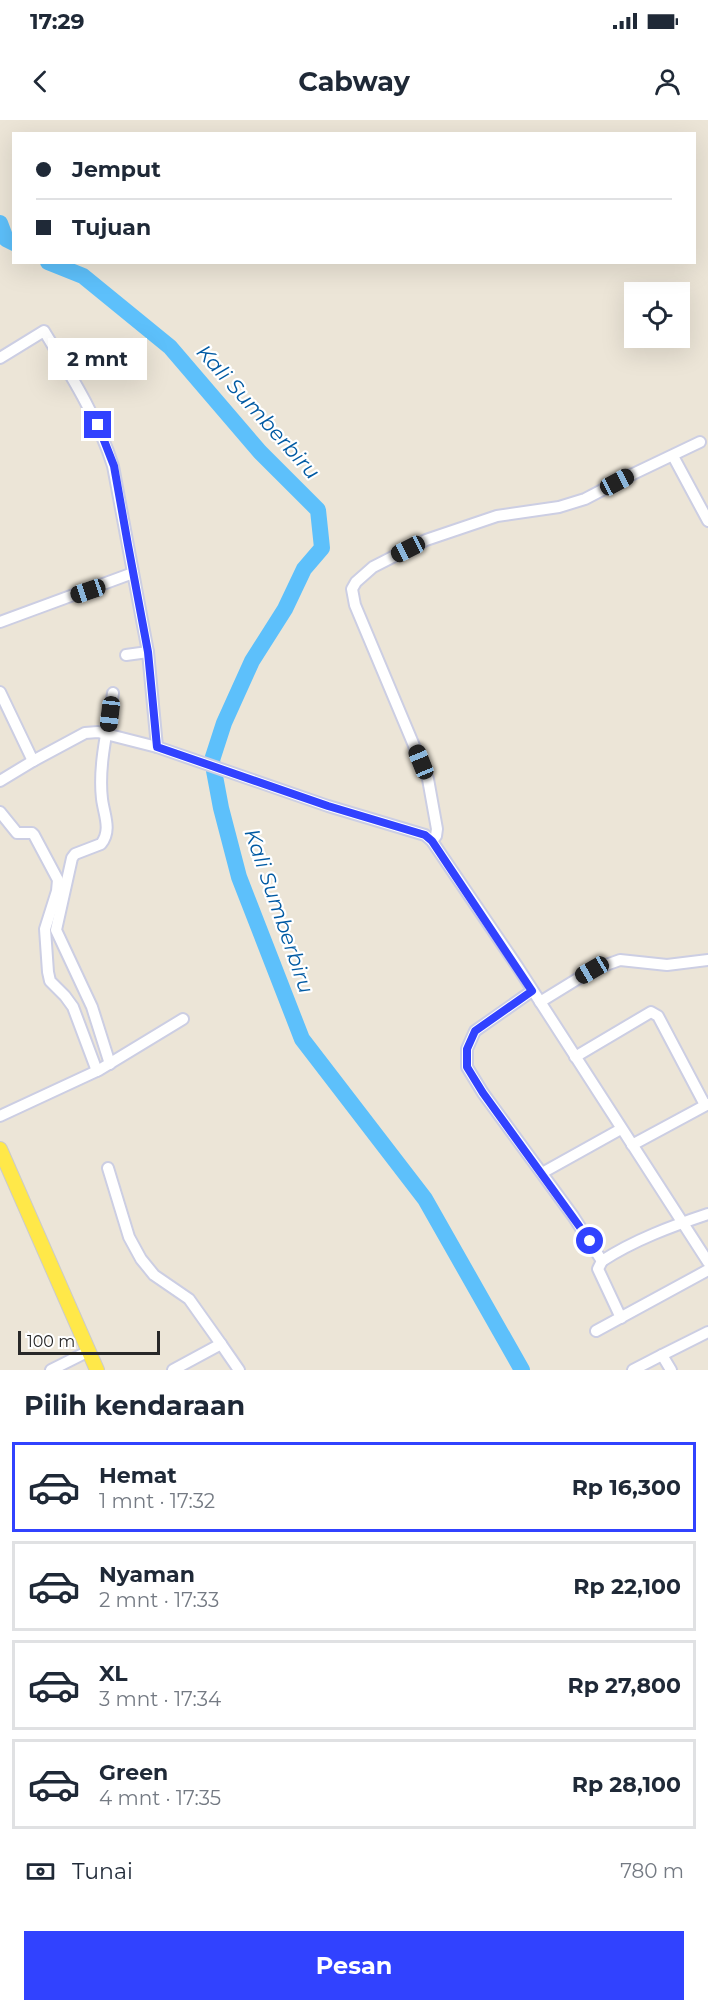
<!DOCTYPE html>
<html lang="id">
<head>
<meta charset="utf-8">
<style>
  :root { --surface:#fff; --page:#f6f6f7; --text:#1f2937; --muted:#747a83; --line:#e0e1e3; --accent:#3142ff }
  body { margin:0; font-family:Montserrat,sans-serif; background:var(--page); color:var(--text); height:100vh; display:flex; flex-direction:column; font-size:22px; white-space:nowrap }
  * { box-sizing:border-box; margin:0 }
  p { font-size:20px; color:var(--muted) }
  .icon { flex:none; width:33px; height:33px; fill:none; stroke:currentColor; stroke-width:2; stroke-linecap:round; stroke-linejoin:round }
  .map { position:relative; height:1250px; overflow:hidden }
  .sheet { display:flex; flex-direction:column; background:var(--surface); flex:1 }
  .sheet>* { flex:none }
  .hud { position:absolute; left:12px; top:12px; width:684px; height:132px; border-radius:0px; box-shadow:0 6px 24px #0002; display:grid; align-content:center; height:132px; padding:0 24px; background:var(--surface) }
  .controls { position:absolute; left:624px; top:162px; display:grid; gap:12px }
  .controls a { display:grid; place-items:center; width:66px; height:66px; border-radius:0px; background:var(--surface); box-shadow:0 6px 24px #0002; font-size:30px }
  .scale { position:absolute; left:18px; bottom:15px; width:142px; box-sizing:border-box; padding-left:6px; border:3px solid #282828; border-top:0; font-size:16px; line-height:21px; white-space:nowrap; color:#282828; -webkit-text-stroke:4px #fff; paint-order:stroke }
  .end { position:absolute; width:27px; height:27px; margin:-14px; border:8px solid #3142ff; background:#fff; box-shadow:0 0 0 3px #fff }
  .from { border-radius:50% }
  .bubble { position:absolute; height:42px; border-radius:0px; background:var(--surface); box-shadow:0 6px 24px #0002; font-size:20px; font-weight:700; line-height:42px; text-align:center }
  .car { position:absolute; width:18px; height:36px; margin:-18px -9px; border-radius:8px; box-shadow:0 0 4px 2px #0007; background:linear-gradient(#222 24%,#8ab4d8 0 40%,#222 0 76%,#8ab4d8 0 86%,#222 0) }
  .hud b { display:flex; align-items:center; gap:21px; height:57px; font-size:22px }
  .hud b+b { border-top:2px solid var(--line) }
  .hud i { width:15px; height:15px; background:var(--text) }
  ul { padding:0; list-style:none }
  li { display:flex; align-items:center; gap:18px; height:90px; margin:0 12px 9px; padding:0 12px; border:3px solid var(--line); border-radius:0px }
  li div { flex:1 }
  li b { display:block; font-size:22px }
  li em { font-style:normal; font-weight:700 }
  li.on { border-color:var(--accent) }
  li>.icon { width:54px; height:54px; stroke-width:1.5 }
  h2 { padding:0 24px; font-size:27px; line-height:72px }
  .pay { display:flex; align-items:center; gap:15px; height:66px; padding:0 24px; font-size:22px }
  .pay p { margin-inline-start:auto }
  .cta { display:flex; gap:12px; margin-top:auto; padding:12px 24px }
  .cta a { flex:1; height:69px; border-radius:0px; background:var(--accent); color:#fff; font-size:24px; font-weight:700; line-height:69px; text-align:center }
  .status { display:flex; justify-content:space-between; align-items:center; height:42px; padding:0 30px; background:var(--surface); direction:ltr }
  .status svg { height:16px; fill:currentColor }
  header { display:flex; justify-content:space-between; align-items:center; height:78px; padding:0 24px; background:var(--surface); font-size:27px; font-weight:700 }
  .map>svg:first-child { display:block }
</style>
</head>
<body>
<div class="status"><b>17:29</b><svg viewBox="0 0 49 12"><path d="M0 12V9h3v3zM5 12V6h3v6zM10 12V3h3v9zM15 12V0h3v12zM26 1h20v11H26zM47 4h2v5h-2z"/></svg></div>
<header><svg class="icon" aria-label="back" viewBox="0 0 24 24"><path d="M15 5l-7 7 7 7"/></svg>Cabway<svg class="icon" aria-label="person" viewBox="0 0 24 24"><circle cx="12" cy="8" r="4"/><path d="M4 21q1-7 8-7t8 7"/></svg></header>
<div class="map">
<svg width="708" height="1250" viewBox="0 0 708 1250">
  <rect width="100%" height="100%" fill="#ece5d7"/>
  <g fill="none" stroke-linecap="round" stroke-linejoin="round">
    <g stroke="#5dc0fb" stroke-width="16">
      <polyline points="0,103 6,119 14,123"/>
      <polyline points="48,142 83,156 170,227 260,332 318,390 322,428 304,449 285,489 252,541 224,603 212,640 221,688 239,757 302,919 425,1079 522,1250"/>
    </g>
    <g stroke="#cccee3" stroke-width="14">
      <g id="minor">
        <path d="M0,238L44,211C70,254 98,298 113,346L148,532L157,627"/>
        <polyline points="673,336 708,401"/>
        <polyline points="0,502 133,453"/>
        <polyline points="126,535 148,532"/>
        <polyline points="0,572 33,641"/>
        <polyline points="0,661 33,641 85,613 98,612 157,627 328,686 425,715 432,721 517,846 708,1142"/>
        <polyline points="0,692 17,713 32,713 34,715 58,760 57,771 45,809 48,852 50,861 65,876 73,887 97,951"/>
        <polyline points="432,721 436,716 437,709 428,659 355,485 352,469 356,462 373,447 426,420 497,396 559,387 585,379 633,354 700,322"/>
        <path d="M532,871L475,911L467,929V947L483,973L573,1096L602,1141C634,1120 672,1106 708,1094"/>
        <polyline points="540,882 592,850 620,840 667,845 708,840"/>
        <polyline points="575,937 651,892 658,896 705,985"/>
        <path d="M110,944L92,887L56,810L72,738L75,734L101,724C112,710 104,695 102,679C98,645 108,608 113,573"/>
        <polyline points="0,996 99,950 183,899"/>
        <polyline points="632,1025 708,984"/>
        <polyline points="108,1048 129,1117 141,1139 154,1155 189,1179 221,1224 173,1250"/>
        <polyline points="542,1053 621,1009"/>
        <polyline points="602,1141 598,1149 621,1198"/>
        <polyline points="596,1211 708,1150"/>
        <polyline points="221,1224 239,1250"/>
        <polyline points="51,1250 89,1231"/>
        <polyline points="633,1250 662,1235"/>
        <polyline points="671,1250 662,1235 708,1212"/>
      </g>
    </g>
    <g stroke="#cbcbcb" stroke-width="16">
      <polyline id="major" points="0,1029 97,1250"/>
    </g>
    <use href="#minor" stroke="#fff" stroke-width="10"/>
    <use href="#major" stroke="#ffe849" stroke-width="14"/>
  </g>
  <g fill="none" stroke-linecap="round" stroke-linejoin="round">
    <polyline stroke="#3142ff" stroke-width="8" points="98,305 114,346 128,425 148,532 157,627 328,686 425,715 432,721 532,871 475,911 467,929 467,947 483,973 590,1121"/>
  </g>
  <g text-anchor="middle" stroke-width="4.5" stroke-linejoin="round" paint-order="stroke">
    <g font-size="21" font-style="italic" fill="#005aa3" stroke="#fff">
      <text transform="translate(258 292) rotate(48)" y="7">Kali Sumberbiru</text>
      <text transform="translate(279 791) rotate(71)" y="7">Kali Sumberbiru</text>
    </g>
  </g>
</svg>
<div class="controls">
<a><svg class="icon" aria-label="locate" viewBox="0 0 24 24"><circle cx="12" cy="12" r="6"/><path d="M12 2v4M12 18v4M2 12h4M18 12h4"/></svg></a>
</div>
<div class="scale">100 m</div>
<i class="end from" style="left:590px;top:1121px"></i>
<i class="end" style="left:98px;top:305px"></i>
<div class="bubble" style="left:48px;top:218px;width:99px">2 mnt</div>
<i class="car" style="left:617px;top:362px;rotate:62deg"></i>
<i class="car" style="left:408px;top:429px;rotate:243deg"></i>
<i class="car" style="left:88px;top:471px;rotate:251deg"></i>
<i class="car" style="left:110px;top:594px;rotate:187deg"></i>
<i class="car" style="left:421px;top:642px;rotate:338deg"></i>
<i class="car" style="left:592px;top:850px;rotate:240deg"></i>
<div class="hud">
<b><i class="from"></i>Jemput</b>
<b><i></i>Tujuan</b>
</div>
</div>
<section class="sheet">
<h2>Pilih kendaraan</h2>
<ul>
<li class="on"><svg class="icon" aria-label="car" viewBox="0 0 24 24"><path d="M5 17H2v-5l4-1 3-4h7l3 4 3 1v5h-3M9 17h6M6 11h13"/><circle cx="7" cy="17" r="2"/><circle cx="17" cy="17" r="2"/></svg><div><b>Hemat</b><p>1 mnt · 17:32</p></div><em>Rp 16,300</em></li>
<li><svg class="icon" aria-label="car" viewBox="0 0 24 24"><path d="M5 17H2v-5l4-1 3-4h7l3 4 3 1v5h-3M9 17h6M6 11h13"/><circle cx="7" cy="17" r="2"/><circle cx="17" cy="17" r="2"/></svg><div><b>Nyaman</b><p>2 mnt · 17:33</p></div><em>Rp 22,100</em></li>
<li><svg class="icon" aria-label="car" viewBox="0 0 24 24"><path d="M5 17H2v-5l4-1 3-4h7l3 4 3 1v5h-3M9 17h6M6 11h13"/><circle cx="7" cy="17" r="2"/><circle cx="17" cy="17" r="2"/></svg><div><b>XL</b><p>3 mnt · 17:34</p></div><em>Rp 27,800</em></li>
<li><svg class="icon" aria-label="car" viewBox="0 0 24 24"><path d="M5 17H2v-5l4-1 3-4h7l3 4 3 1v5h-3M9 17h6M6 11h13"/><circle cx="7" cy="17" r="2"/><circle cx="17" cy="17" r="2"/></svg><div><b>Green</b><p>4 mnt · 17:35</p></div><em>Rp 28,100</em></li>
</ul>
<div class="pay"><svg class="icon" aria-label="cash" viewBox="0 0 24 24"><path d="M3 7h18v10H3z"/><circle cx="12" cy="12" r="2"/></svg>Tunai<p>780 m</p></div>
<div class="cta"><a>Pesan</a></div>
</section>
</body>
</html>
